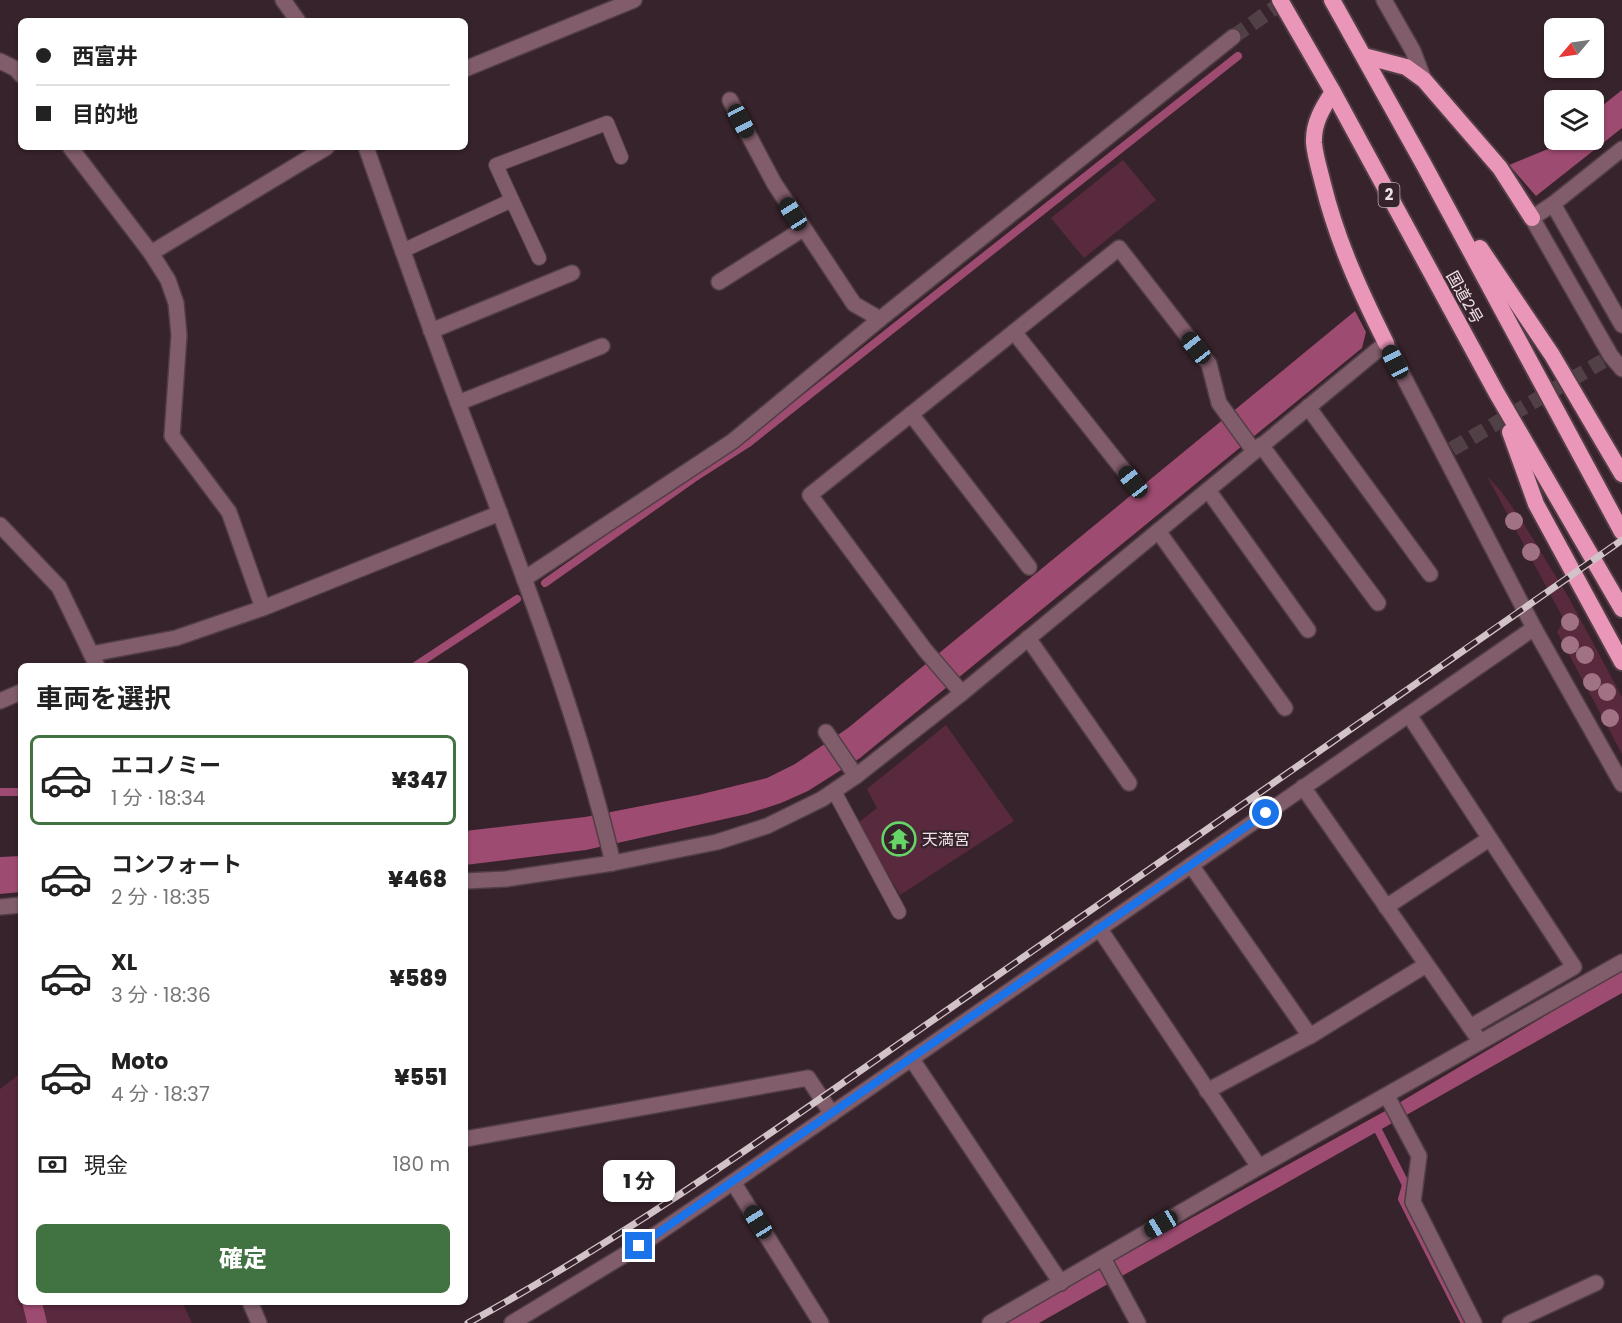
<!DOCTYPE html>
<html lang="ja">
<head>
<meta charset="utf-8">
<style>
  :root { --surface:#fff; --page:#f6f6f6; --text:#222; --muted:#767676; --line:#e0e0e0; --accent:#417241 }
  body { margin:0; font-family:Poppins,"Noto Sans JP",sans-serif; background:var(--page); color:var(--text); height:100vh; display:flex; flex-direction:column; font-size:22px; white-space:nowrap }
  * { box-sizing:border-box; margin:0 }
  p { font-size:20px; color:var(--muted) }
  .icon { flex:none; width:33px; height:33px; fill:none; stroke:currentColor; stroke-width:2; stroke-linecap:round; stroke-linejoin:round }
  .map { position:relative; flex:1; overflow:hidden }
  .panel { position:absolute; left:18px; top:663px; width:450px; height:642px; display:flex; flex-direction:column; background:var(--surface); border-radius:9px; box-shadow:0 2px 4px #0004 }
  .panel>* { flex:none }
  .banner { position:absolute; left:18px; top:18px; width:450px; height:132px; border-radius:9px; box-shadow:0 2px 4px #0004; display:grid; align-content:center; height:132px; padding:0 18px; background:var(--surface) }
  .needle { width:39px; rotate:241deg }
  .fabs { position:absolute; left:1544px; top:18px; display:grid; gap:12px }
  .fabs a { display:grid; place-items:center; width:60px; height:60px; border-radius:9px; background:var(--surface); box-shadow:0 2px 4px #0004; font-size:30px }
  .end { position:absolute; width:27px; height:27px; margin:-14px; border:8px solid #1a73e8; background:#fff; box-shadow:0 0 0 3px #fff }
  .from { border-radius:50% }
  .bubble { position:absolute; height:42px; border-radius:9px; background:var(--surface); box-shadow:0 2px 4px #0004; font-size:20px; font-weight:800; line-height:42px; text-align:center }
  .car { position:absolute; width:18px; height:36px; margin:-18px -9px; border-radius:8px; box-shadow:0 0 4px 2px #0007; background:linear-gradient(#222 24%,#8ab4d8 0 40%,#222 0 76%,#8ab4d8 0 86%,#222 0) }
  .banner b { display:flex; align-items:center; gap:21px; height:57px; font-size:22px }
  .banner b+b { border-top:2px solid var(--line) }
  .banner i { width:15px; height:15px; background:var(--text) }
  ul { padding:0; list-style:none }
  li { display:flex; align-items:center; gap:18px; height:90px; margin:0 12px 9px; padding:0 6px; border:3px solid transparent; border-radius:9px }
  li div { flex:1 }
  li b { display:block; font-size:22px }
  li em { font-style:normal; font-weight:800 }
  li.active { border-color:var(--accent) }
  li>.icon { width:54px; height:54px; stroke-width:1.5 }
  h2 { padding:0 18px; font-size:27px; line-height:72px }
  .pay { display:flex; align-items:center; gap:15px; height:66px; padding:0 18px; font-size:22px }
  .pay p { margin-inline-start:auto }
  .primary-button { display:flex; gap:12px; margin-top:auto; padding:12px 18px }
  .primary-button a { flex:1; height:69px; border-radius:9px; background:var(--accent); color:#fff; font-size:24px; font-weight:800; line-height:69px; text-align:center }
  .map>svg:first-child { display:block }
</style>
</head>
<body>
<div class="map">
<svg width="1622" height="1323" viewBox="0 0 1622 1323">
  <rect width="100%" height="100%" fill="#37232b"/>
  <g fill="#59293e">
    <polygon points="1123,160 1156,200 1084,258 1051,218"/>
    <polygon points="1487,476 1501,491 1522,521 1569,598 1622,697 1622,754 1557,632 1564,620"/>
    <polygon points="946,725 1014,821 900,895 858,823 877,808 867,789"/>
    <polygon points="21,1073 21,1302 182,1302 192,1323 0,1323 0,1089"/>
  </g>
  <g fill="#9d4b70">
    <polygon points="1622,90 1622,128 1536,196 1509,165 1548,149 1560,140 1593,140 1593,113"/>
    <polygon points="1355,311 1366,332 1362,348 860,758 808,791 781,803 747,814 586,850 465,865 465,831 585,817 698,795 767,778 795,764 848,728"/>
    <polygon points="21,856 21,892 0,894 0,857"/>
    <polygon points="1622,970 1622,993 1039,1323 1001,1323 1387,1110"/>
    <polygon points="22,1302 42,1302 47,1323 27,1323"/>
  </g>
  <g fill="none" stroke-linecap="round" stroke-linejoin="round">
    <g stroke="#9d4b70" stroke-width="8">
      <polyline points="545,583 694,478 747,444 1238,56"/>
      <polyline points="415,666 517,599"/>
      <polyline points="0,792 21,792"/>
      <polyline points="1376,1126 1406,1185 1402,1199 1465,1323"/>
    </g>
    <g stroke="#524047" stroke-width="15" stroke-dasharray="15 8" stroke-linecap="butt">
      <polyline points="1233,37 1286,0"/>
      <polyline points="1452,449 1603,361"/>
    </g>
    <g stroke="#513e45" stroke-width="16">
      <g id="service">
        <polyline points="512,200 496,165 607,123 621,157"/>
        <polyline points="402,251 512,200 539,258"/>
        <polyline points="834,791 899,912"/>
      </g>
    </g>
    <g stroke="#513e45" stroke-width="18">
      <g id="minor">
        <polyline points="283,0 298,21"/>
        <polyline points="1384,0 1413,51 1424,80"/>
        <polyline points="0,61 16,69 21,75"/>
        <polyline points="465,69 634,0"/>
        <polyline points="730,100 774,183 854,304 880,319"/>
        <polyline points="70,147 151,253 168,280 176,303 179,335 172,436 229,512 263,608"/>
        <path d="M366,147C400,244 434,341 471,437C524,577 579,718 613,863"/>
        <polyline points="1622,149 1553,204 1532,218 1611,356 1622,369"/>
        <polyline points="1553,204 1622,325"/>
        <polyline points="151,253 327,147"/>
        <polyline points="719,282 803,229"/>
        <polyline points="431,331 572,273"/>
        <polyline points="1014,332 1133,482"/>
        <polyline points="458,403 602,346"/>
        <polyline points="1308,407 1430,574"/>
        <polyline points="911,414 1029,567"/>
        <polyline points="1261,445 1378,603"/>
        <polyline points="1208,490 1308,630"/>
        <polyline points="0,525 59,587 97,666"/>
        <polyline points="1158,531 1285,708"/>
        <polyline points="524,579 733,441 880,319 1233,37"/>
        <polyline points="1028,638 1129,783"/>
        <polyline points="91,654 176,638 263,608 500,513"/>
        <polyline points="962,693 925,650 810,495 1119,248 1209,364 1219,403 1254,451"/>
        <polyline points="0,701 21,692"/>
        <polyline points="1409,715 1574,967 1470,1027"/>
        <polyline points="826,732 856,776"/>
        <polyline points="1303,787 1475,1034"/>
        <polyline points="1191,865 1310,1036"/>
        <polyline points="465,881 506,879 613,863 717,842 767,826 822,799 856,776 962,693 1386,343 1534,628 1622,784"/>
        <polyline points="0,907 21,905"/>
        <polyline points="1386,907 1489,839"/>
        <polyline points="1099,928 1259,1167"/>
        <polyline points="911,1058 1061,1283"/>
        <polyline points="1207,1091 1310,1036 1426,965"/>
        <polyline points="1387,1096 1419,1156 1413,1202 1474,1323"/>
        <polyline points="465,1139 808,1078 832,1114"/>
        <polyline points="733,1182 821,1323"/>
        <polyline points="1103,1258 1138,1323"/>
        <polyline points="250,1302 259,1323"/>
        <polyline points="512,1323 639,1246 733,1182 1534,628"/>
        <polyline points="990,1323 1259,1167 1622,962"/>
        <polyline points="1510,1323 1596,1283"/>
      </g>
    </g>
    <g stroke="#513e45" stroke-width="20">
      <g id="trunk">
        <polyline points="1280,0 1333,92 1496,392 1622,609"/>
        <polyline points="1332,0 1424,165 1622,532"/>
        <polyline points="1364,56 1406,67 1424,80 1500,168 1532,218"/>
        <path d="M1333,92C1323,107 1313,123 1314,143C1315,156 1320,171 1323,184C1337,241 1360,291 1386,343"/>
        <polyline points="1480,248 1552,355 1622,474"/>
        <polyline points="1510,432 1536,504 1622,662"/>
      </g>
    </g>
    <use href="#service" stroke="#815c6b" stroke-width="14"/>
    <use href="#minor" stroke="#815c6b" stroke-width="15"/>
    <use href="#trunk" stroke="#ea96b8" stroke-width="16"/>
    <g stroke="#d1c3c8" stroke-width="7">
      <path id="rail" d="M468,1323C644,1227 807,1107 972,993C1189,842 1405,691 1622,540"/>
    </g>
    <use href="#rail" stroke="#37232b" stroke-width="4.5" stroke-dasharray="14" stroke-linecap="butt"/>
  </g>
  <g fill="#a17184">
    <circle cx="1514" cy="521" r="9"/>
    <circle cx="1531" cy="552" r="9"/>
    <circle cx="1570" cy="622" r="9"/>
    <circle cx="1570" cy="645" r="9"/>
    <circle cx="1585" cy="655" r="9"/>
    <circle cx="1592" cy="682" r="9"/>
    <circle cx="1607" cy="692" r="9"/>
    <circle cx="1610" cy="718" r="9"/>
  </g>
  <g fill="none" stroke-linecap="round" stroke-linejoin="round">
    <polyline stroke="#1a73e8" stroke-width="8" points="639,1246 1266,813"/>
  </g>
  <defs>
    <g id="temple-ring" transform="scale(1.725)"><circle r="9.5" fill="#37232b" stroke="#66d466" stroke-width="1.5"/><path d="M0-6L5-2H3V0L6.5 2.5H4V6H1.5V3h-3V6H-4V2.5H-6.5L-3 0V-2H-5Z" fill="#66d466"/></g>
  </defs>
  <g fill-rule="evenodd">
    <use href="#temple-ring" x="899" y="839"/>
  </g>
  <g text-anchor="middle" stroke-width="4.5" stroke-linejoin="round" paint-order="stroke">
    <rect fill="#37232b" stroke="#b7a8ae" stroke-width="1.5" x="1378.5" y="183" width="21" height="24" rx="4.5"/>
    <g font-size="15" font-weight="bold" fill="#eee1e6">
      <text x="1389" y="200">2</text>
    </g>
    <g font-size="16" fill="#eee1e6" stroke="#37232b">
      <text transform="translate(1465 297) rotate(61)" y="6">国道2号</text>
    </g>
    <g font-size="16" fill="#eee1e6" stroke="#37232b" text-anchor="start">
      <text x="922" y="845">天満宮</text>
    </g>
  </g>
</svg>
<div class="fabs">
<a><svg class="needle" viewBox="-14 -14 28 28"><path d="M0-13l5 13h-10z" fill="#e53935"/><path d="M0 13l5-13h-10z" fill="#767676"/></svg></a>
<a><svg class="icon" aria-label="layers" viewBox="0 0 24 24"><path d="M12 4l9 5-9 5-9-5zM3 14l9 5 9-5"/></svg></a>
</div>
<i class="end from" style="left:1266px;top:813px"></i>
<i class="end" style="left:639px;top:1246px"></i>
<div class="bubble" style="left:603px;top:1160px;width:72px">1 分</div>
<i class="car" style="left:741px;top:121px;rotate:152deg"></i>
<i class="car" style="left:793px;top:214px;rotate:328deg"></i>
<i class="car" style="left:1196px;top:348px;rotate:322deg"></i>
<i class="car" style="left:1395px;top:362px;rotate:333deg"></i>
<i class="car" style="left:1133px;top:482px;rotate:322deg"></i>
<i class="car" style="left:758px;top:1222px;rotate:328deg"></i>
<i class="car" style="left:1161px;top:1224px;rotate:239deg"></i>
<div class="banner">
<b><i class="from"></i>西富井</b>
<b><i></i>目的地</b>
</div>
<section class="panel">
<h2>車両を選択</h2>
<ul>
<li class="active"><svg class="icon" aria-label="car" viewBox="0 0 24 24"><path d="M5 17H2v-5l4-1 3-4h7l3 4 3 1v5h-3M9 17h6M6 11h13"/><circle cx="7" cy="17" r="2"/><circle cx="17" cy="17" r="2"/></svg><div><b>エコノミー</b><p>1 分 · 18:34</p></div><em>¥347</em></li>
<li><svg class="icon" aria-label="car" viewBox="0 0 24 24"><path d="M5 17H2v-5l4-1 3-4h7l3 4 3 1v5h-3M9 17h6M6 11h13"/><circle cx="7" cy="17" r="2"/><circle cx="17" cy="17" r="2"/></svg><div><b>コンフォート</b><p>2 分 · 18:35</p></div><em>¥468</em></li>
<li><svg class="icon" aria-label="car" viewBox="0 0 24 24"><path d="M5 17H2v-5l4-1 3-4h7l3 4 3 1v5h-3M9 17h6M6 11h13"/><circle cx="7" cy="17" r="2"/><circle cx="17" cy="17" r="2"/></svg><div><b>XL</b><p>3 分 · 18:36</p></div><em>¥589</em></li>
<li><svg class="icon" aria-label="car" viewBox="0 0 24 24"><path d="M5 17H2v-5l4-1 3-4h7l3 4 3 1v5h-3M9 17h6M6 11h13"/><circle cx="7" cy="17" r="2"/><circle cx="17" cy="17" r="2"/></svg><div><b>Moto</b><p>4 分 · 18:37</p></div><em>¥551</em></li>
</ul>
<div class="pay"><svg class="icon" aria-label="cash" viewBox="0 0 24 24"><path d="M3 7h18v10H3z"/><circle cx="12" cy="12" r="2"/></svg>現金<p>180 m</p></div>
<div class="primary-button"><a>確定</a></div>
</section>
</div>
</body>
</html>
